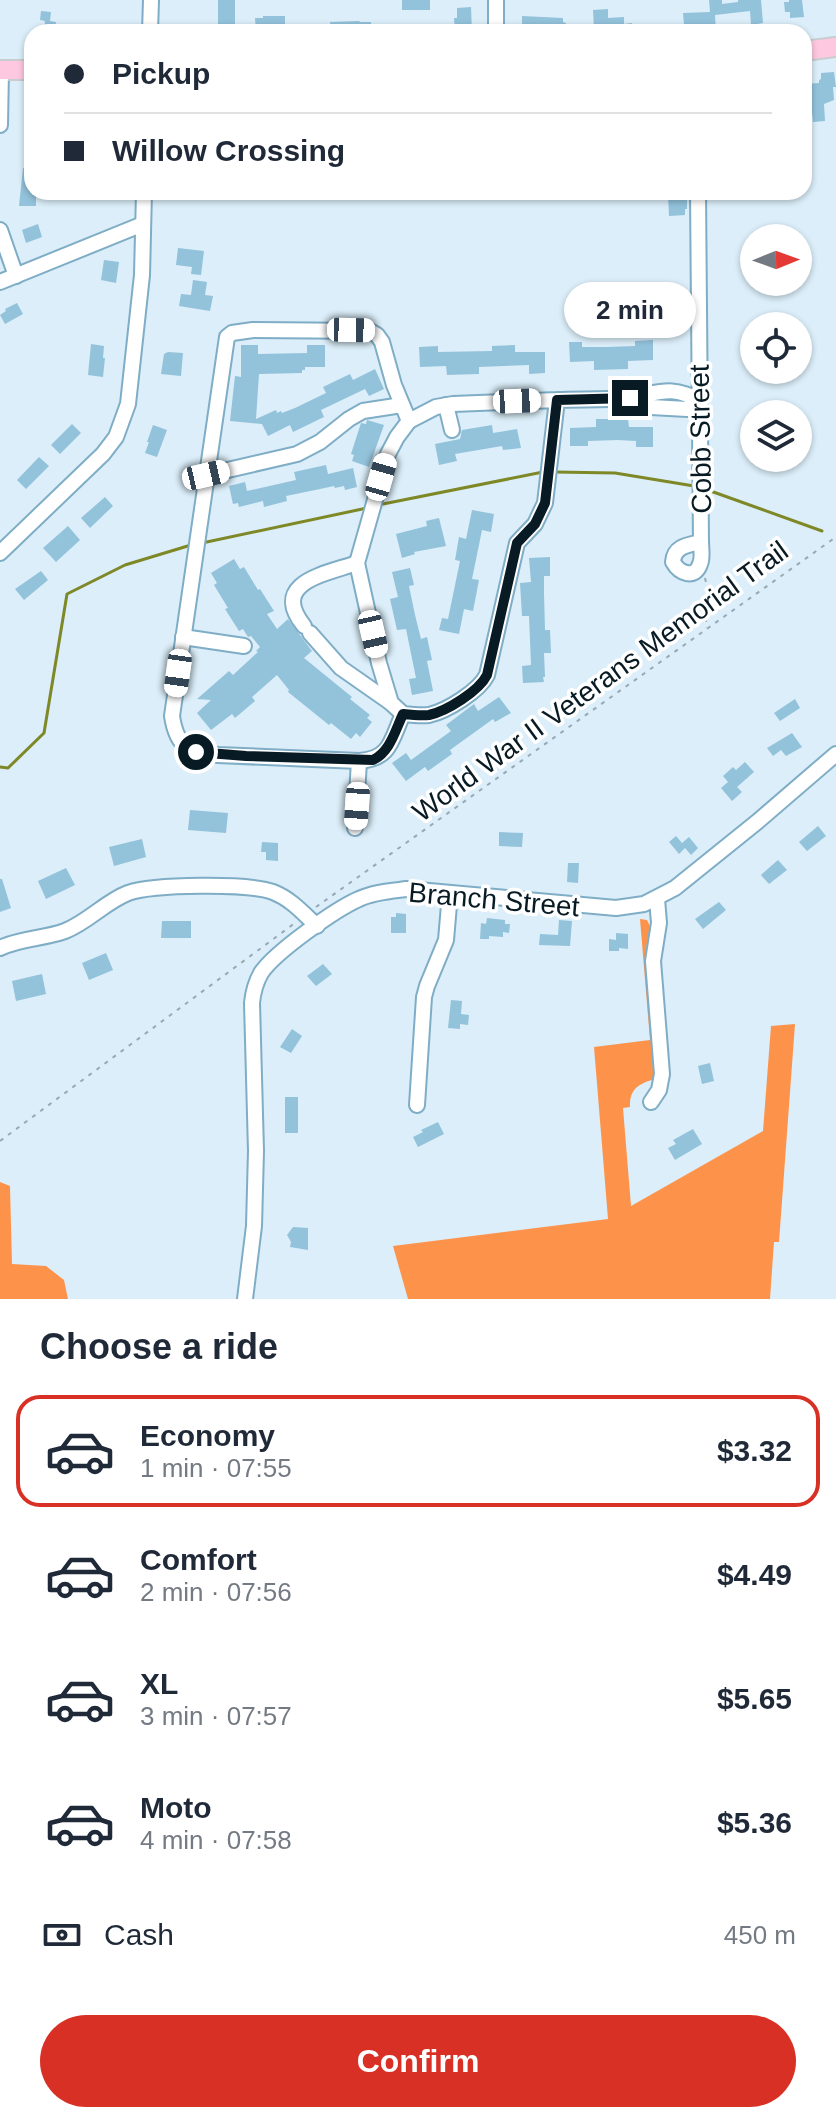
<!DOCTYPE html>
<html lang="en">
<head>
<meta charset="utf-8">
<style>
  :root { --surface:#fff; --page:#f6f6f7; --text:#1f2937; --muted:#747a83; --line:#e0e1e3; --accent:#d93025 }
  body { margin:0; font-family:Arial,sans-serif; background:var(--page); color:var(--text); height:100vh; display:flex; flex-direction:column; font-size:30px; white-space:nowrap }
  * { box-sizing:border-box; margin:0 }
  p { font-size:26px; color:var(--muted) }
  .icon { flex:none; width:44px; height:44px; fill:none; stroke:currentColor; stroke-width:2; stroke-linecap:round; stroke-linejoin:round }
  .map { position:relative; height:1299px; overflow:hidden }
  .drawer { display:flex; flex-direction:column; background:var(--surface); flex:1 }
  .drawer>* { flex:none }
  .guide { position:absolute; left:24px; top:24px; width:788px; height:176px; border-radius:24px; box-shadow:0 2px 6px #0004; display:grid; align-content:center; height:176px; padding:0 40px; background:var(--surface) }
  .needle { width:52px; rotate:89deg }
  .buttons { position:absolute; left:740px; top:224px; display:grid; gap:16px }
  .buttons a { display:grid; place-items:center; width:72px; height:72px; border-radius:50%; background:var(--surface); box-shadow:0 2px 6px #0004; font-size:40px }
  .end { position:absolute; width:36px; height:36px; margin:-18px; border:10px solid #081b24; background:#fff; box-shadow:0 0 0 4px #fff }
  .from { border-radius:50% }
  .bubble { position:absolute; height:56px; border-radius:28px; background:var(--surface); box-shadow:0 2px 6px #0004; font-size:26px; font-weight:700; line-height:56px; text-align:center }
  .car { position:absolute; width:24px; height:48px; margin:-24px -12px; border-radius:10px; box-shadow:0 0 6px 2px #0007; background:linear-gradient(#fff 24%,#345 0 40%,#fff 0 76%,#345 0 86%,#fff 0) }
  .guide b { display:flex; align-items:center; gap:28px; height:76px; font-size:30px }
  .guide b+b { border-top:2px solid var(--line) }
  .guide i { width:20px; height:20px; background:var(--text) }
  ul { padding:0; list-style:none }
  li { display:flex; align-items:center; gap:24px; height:112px; margin:0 16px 12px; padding:0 24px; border:4px solid transparent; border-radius:24px }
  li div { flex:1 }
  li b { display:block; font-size:30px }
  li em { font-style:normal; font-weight:700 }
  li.selected { border-color:var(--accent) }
  li>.icon { width:72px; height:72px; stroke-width:1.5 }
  h2 { padding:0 40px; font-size:36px; line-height:96px }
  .pay { display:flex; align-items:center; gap:20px; height:88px; padding:0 40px; font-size:30px }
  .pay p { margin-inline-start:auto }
  .button { display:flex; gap:16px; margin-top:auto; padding:16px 40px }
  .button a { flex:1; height:92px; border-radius:48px; background:var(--accent); color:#fff; font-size:32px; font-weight:700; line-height:92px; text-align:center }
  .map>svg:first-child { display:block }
</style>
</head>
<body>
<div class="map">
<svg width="836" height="1299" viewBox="0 0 836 1299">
  <rect width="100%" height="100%" fill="#dbeef9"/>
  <g fill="#fd934b">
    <path d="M640,919L647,920L650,926L646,950L657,1072L652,1080C637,1084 629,1091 630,1107L623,1108L631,1206L763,1131L771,1026L795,1024L779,1242H774L770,1299H408L393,1246L608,1219L594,1047L650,1040Z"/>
    <polygon points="0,1182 10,1186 12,1264 46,1266 64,1280 68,1299 0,1299"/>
  </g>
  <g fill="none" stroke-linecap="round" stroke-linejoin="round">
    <g stroke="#7e8826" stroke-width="3">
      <polyline points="555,472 615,473 694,486"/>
      <polyline points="705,489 822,531"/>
      <polyline points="378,505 543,472"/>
      <polyline points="202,543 367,508"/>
      <polyline points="0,767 8,768 44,733 67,594 125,565 191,545"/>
    </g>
  </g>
  <g fill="#93c2db">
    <rect x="218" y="0" width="17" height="28"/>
    <rect x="402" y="0" width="28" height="10"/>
    <polygon points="709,0 722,0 722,4 738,2 738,0 761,0 763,23 751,25 750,11 715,15 716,32 705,32 704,24 684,25 683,13 710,12"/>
    <polygon points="789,0 802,0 804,17 790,18 790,12 785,12 784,2 789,2"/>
    <polygon points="471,7 472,32 455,32 454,18 457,18 457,8"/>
    <polygon points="608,9 608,18 624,17 624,24 632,23 632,32 619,32 619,29 594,30 593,10"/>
    <polygon points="41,11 51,12 50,21 56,22 55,32 44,32 45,21 40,20"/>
    <polygon points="263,16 285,16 285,26 275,26 275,30 266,30 266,32 256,32 255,18 263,18"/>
    <polygon points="522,16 563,18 563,22 566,23 566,32 554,32 554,28 522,30"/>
    <polygon points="359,21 360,22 371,22 372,32 331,32 330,22"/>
    <polygon points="834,72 836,87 833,87 834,100 824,104 825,121 813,122 810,93 804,94 804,84 819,83 819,80 821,79 821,73"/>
    <polygon points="23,168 32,169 32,195 36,195 36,206 19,206"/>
    <polygon points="687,194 687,209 685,209 685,215 669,216 668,195"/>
    <polygon points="38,224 42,237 26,243 22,230"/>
    <polygon points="178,248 204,251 201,275 191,274 192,267 176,265"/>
    <polygon points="104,260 119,262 116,283 101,280"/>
    <polygon points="193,280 207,282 205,295 213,296 210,311 179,306 181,294 191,295"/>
    <polygon points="17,303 23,314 5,324 0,315 6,311 5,309"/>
    <polygon points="653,340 653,360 628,361 628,369 594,370 594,361 570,362 569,342 582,342 582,347 606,347 635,346 635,341"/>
    <polygon points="91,344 104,346 103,358 105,358 103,377 88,375"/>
    <polygon points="241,345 258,345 258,354 307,353 307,345 325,345 325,367 305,367 305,370 302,370 302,373 259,374 256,419 276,410 277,413 281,411 282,413 295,408 326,393 323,387 350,374 353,380 375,369 384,389 369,396 365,389 321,410 324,417 293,432 290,425 268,436 262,424 230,421 235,376 241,377"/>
    <polygon points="515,345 515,352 545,352 545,373 529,374 529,365 479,367 479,374 447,375 446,366 420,367 419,347 438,346 438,352 492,351 492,346"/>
    <polygon points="168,352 183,353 181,376 161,374 164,354"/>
    <polygon points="596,419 628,419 629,427 653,427 653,447 636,447 636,441 618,440 588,441 588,446 570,446 570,428 596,427"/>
    <polygon points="367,420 384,425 369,467 352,461 354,455 351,454 361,423 366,424"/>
    <polygon points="72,424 81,433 60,454 51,445"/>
    <polygon points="153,425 167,430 157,457 145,453 149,442 147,442"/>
    <polygon points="492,425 493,433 517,429 521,448 503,450 502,446 455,454 457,461 439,465 435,444 460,439 462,430"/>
    <polygon points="39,457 49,466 26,489 17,480"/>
    <polygon points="326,465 328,474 353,468 357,487 345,490 344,486 335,488 334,486 320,489 286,496 287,501 264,507 263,501 239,507 238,503 233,504 229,486 245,482 247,491 296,480 294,472"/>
    <polygon points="105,497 113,506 90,528 81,518"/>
    <polygon points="472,510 494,514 491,532 482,530 472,579 479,580 473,611 464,609 459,634 439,630 442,618 448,619 460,561 455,560 459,537 466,539"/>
    <polygon points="439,518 446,546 414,552 415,554 402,558 396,534 427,526 426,521"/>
    <polygon points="68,526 80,540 56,562 43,548"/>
    <polygon points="550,557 550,576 544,576 544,594 545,630 550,630 551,653 544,653 545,677 543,677 544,682 523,683 522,666 531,665 529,616 522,616 520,583 531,582 529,558"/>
    <polygon points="234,559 240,569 244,567 258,590 260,589 274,611 267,614 277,629 288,619 312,651 304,658 352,697 350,699 370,715 367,718 372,722 360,737 356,733 351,739 331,723 329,725 288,692 289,690 277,675 252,697 255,701 235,718 232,714 211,730 197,713 211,700 197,699 229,671 233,675 258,652 256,651 260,647 251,636 248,637 243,629 239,631 225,609 228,608 214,585 217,583 211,573"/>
    <polygon points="410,568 414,585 409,586 415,615 421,639 427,637 432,660 427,661 433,691 412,695 409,679 416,678 406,629 397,630 390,599 398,597 392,572"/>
    <polygon points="41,571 48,580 24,600 15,589"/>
    <polygon points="499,697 511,713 495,722 493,719 450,750 452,754 428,771 425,767 406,781 392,763 406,753 411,760 451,731 446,725 474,704 478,711"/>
    <polygon points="795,699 800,708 780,721 774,713"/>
    <polygon points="792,733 802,747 786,756 781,750 773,756 767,748"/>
    <polygon points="745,762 754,772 737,787 742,792 732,801 721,788 728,782 723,776 733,767 736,770"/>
    <polygon points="190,810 228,813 226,833 188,830"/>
    <polygon points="818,826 826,836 807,851 799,842"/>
    <polygon points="499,832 523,833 522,847 499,846"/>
    <polygon points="676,836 682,843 689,837 698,848 691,855 685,848 679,854 669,842"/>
    <polygon points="142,839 146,857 114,866 109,847"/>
    <polygon points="262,842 278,843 278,861 266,860 266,852 261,852"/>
    <polygon points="778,860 787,870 769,884 761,875"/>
    <polygon points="568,863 579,863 578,883 567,882"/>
    <polygon points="66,868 75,885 46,899 38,881"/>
    <polygon points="0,879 2,879 11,908 0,912"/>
    <polygon points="719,902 726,910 703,929 695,919"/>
    <polygon points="396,913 406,914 406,933 391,933 391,917 396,917"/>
    <polygon points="487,918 505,920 505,924 510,924 509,933 503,932 503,937 489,936 489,939 480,939 481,923 486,924"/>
    <polygon points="559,920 572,921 570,946 539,945 540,934 558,935"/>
    <polygon points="162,921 191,921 191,938 161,938"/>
    <polygon points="616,933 628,934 628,949 619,948 619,951 609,951 609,939 616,940"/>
    <polygon points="106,953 113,970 89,980 82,963"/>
    <polygon points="323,964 332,974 316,986 307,976"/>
    <polygon points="42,974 46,994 16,1001 12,981"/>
    <polygon points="451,1000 462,1001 461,1014 469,1015 468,1025 460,1024 460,1029 448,1028"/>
    <polygon points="292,1029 302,1036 291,1053 280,1047"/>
    <polygon points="710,1063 714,1081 702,1084 698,1066"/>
    <rect x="285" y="1097" width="13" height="36"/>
    <polygon points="438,1122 444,1134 418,1147 413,1137 423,1132 421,1130"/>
    <polygon points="693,1129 702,1144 675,1160 668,1148 676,1144 673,1140"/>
    <polygon points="293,1227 308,1228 308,1250 290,1247 291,1242 287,1235"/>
  </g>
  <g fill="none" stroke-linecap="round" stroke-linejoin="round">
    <g stroke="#7fadc6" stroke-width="18">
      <g id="minor">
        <polyline points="150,32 151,0"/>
        <polyline points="496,32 496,0"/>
        <polyline points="0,125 1,70"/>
        <path d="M698,192L701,542C701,548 703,558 700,564C695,580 679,573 673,562C674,546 688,545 701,542"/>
        <polyline points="0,230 16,276"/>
        <polyline points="0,282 143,224"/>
        <path d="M557,400L453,404L436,407L409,421L397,437L388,454L357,563L379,663L391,703L403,714C412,715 421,716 429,715C447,711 479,691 487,675L517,543L535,524L545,503L557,400C580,399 603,400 626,398C655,395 671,383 699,401L687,409L651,407L630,398"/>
        <polyline points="446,405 452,430"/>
        <polyline points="206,475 297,454 320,442 349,419 363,411 402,405"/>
        <polyline points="0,553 103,454 116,437 128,404 142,275 144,192"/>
        <path d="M304,626C269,582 326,574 357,563"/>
        <polyline points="310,633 341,668 391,703"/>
        <polyline points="183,637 244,646"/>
        <path d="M403,714C391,740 391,759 359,761L218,755C189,751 177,749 172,716L227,337L232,333L253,330L370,331L377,335L382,342L394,385L409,421"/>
        <polyline points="355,828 359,761"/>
        <path d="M0,948C21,938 43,939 65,931C88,922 105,902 128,893C153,884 249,883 273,892C291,899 303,913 317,926"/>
        <polyline points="651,1102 659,1090 662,1074 653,961 659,923 657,899"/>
        <polyline points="417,1105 424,997 427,986 446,940 450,893"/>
        <path d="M245,1299L254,1226L256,1151L252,1003C253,992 256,982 261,973C275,952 336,909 359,899C374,892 391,891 407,889L616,908L644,904L675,888L757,822L836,754"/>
      </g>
    </g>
    <g stroke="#c9cdcf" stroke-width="22">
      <g id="major">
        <polyline points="804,51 836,47"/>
        <polyline points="0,70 32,70"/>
      </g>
    </g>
    <g stroke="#96a9b4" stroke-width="2" stroke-dasharray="4 6" stroke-linecap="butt">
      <polyline points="705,578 707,587 706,628"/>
      <polyline points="316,907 836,537"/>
      <polyline points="0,1141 295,923"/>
    </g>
    <use href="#minor" stroke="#fff" stroke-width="14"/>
    <use href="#major" stroke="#fec8e0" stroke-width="18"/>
  </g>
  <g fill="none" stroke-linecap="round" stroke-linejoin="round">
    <path stroke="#081b24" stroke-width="10" d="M196,752L246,756L373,760C390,752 395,731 403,714C412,715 421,716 429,715C447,711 479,691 487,675L517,543L535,524L545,503L557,400L630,398"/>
  </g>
  <g text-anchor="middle" stroke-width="7" stroke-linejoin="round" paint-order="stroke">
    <g font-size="28" fill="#081b24" stroke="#fff">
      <text transform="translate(700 439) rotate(-91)" y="10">Cobb Street</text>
      <text transform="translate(600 681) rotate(-36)" y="10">World War II Veterans Memorial Trail</text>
      <text transform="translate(494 899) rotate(5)" y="10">Branch Street</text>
    </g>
  </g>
</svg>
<div class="buttons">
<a><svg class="needle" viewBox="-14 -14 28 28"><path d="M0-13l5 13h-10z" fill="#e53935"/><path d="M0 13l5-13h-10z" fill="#747a83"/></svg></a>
<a><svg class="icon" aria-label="locate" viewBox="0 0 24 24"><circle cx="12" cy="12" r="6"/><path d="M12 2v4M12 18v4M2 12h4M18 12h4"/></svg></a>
<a><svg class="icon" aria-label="layers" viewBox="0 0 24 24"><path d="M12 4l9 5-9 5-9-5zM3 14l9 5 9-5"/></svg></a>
</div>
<i class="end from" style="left:196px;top:752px"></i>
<i class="end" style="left:630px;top:398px"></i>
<div class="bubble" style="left:564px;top:282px;width:132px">2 min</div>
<i class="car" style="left:351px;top:330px;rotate:91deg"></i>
<i class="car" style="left:517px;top:401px;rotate:88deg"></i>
<i class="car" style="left:206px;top:475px;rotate:77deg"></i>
<i class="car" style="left:381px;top:477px;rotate:16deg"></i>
<i class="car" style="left:373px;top:634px;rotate:167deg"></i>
<i class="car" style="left:178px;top:673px;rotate:188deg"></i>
<i class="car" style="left:357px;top:806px;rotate:184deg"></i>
<div class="guide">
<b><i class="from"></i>Pickup</b>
<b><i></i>Willow Crossing</b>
</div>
</div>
<section class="drawer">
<h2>Choose a ride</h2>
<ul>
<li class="selected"><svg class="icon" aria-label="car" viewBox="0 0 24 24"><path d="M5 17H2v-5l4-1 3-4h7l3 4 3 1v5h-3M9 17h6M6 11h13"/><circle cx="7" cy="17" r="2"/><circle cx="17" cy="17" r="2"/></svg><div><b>Economy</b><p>1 min · 07:55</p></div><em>$3.32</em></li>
<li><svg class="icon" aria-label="car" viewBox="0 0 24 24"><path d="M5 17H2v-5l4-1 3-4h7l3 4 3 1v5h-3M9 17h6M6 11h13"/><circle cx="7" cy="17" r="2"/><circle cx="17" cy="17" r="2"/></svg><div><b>Comfort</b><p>2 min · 07:56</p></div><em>$4.49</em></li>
<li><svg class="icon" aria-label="car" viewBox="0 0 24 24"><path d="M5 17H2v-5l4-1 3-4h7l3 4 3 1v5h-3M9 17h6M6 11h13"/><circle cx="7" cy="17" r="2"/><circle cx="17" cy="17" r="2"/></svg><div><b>XL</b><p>3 min · 07:57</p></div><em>$5.65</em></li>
<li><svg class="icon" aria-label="car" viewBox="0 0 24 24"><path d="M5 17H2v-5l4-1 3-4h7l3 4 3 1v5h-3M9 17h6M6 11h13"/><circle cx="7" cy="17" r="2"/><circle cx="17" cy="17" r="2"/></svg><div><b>Moto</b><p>4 min · 07:58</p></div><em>$5.36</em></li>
</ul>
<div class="pay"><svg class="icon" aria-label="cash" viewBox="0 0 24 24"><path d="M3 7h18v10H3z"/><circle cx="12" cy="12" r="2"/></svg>Cash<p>450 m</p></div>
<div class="button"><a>Confirm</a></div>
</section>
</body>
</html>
